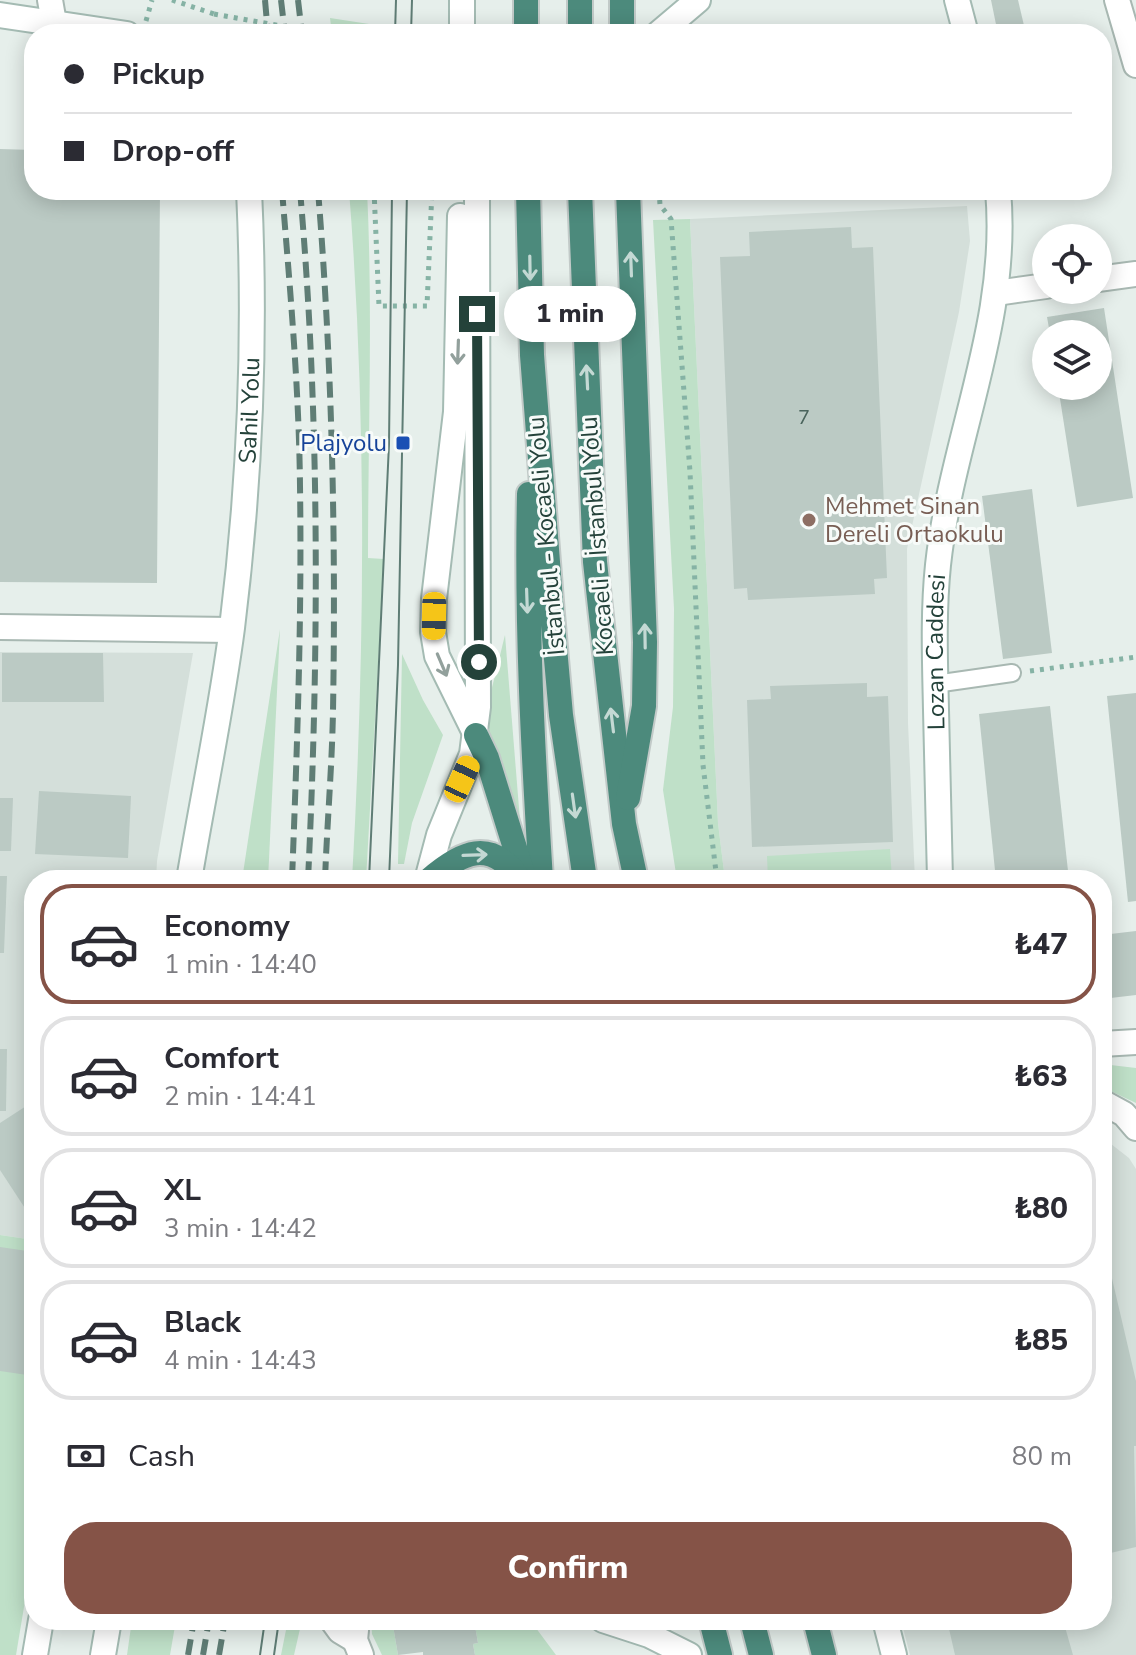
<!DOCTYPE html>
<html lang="en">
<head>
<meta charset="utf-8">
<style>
  :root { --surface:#fff; --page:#f7f7f7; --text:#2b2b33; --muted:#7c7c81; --line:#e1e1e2; --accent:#855347 }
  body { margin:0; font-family:"Nunito Sans",sans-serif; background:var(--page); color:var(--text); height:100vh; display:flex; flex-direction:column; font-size:30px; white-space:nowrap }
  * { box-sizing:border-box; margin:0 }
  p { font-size:26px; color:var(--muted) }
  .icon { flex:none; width:44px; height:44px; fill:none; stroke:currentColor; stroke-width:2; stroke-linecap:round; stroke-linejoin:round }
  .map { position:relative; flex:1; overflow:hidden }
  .drawer { position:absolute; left:24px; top:870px; width:1088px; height:760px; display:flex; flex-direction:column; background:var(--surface); border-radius:32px; box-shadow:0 4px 20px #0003 }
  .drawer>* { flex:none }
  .hud { position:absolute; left:24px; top:24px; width:1088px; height:176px; border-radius:32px; box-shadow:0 4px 20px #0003; display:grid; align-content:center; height:176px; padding:0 40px; background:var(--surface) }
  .controls { position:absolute; left:1032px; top:224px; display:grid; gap:16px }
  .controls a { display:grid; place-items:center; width:80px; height:80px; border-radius:50%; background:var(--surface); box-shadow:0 4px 20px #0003; font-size:40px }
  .end { position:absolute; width:36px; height:36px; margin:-18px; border:10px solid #24423a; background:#fff; box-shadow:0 0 0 4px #fff }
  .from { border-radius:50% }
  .bubble { position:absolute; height:56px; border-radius:28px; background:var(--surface); box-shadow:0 4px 20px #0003; font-size:26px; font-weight:800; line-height:56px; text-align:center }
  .car { position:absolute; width:24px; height:48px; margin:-24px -12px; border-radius:10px; box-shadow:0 0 6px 2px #0007; background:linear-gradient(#f5c518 24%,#345 0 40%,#f5c518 0 76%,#345 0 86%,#f5c518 0) }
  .hud b { display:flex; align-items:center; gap:28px; height:76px; font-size:30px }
  .hud b+b { border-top:2px solid var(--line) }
  .hud i { width:20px; height:20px; background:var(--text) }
  ul { padding:14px 0 0; list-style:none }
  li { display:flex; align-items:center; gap:24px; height:120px; margin:0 16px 12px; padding:0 24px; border:4px solid var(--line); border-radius:32px }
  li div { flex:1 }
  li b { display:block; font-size:30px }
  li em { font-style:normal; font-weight:800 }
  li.selected { border-color:var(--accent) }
  li>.icon { width:72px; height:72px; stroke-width:1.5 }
  .pay { display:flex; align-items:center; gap:20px; height:88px; padding:0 40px; font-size:30px }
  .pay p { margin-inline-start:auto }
  .button { display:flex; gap:16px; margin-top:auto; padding:16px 40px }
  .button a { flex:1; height:92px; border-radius:32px; background:var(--accent); color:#fff; font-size:32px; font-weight:800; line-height:92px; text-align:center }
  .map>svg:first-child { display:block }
</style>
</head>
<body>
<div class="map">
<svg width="1136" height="1655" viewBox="0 0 1136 1655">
  <rect width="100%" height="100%" fill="#e6efeb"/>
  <g fill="#d4dfda">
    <polygon points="967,206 970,241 959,312 907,549 908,723 915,880 725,880 718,823 690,219"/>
    <polygon points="0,652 193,653 157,861 156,880 34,880 34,1240 0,1235"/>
    <polygon points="1102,1137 1129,1158 1136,1169 1136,1655 910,1655 901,1620 1102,1620"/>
  </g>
  <g fill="#bfe0c8">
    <polygon points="330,18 369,24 368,34 332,34"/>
    <path d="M349,190H367C373,312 368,436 368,558L384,559L366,880H352C365,650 367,419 349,190Z"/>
    <polygon points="690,219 718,823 725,880 677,880 663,790 673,707 674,609 653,220"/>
    <polygon points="280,629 268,880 242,880"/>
    <polygon points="505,635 521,833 482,728"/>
    <polygon points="402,654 423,700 443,735 412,823 404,864 398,864"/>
    <polygon points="890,849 892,880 768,880 767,856"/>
    <polygon points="1102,1064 1136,1068 1136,1103 1102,1087"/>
    <polygon points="0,1235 34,1240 34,1547 16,1655 0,1655"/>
    <polygon points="132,1620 176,1620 170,1655 127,1655"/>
    <polygon points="288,1620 302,1620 294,1655 281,1655"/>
    <polygon points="371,1620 392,1620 398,1655 382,1655 372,1634"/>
    <polygon points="474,1620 530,1620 556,1655 475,1655 473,1644 478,1643"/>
  </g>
  <g fill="#bbcac4">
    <polygon points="991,0 1018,0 1026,34 998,34"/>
    <polygon points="0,149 34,150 34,190 160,190 157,583 0,582"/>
    <polygon points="851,227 852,248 873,247 887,578 874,579 875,594 748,600 747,588 734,589 720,257 750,256 749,232"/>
    <polygon points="1104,308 1133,498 1077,507 1058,386 1098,386 1098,334 1050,334 1047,317"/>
    <polygon points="1032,489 1052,653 1003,659 982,496"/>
    <polygon points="2,653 103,653 104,702 2,702"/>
    <polygon points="867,683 867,697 888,696 893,842 752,847 747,700 771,699 770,686"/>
    <polygon points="1136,693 1136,901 1128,902 1107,696"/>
    <polygon points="1050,706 1069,880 996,880 979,714"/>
    <polygon points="39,791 131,796 128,858 35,854"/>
    <polygon points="0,798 13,798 11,851 0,851"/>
    <polygon points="0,876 7,876 4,953 0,953"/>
    <polygon points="32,897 34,897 34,943 29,943"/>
    <polygon points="1136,931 1136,995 1102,999 1102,935"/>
    <polygon points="0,1049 7,1049 6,1111 0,1111"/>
    <polygon points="34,1101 34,1222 0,1170 0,1123"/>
    <polygon points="1103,1240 1136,1381 1136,1446 1134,1446 1136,1547 1102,1555"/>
    <polygon points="0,1247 34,1252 34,1376 0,1371"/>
    <polygon points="392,1620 474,1620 478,1643 473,1644 475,1655 423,1655 423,1652 398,1655"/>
    <polygon points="947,1620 1063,1620 1073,1655 955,1655"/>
  </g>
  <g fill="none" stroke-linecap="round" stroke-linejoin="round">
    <g stroke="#a8b8b2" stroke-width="20">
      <polyline id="service" points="935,684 1012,673"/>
    </g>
    <g stroke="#a8b8b2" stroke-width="28">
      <g id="minor">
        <polyline points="50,0 54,23"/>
        <polyline points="1117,0 1136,65"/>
        <polyline points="1098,279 1136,274"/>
        <polyline points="996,293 1046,286"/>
        <polyline points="0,627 231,630"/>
        <polyline points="1102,1102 1124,1114 1136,1128"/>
        <polyline points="332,1620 340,1631 355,1640"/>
        <polyline points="357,1620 355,1640 361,1655"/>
      </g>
    </g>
    <g stroke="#a8b8b2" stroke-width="28">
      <polyline id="tertiary" points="1102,1044 1136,1042"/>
    </g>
    <g stroke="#a4bbb3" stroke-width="28">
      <g id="secondary">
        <polyline points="957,0 966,34"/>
        <polyline points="0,15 127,34"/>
        <polyline points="462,34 462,0"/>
        <polyline points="658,34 698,0"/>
        <polyline points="460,216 456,412 434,599 433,632 437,656 476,735"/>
        <path id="s1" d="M189,880C203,796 221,712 232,628C250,483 256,336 249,190"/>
        <polyline points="427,880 439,835 472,754 478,707 477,190"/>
        <path id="s2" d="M940,880C939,823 937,767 936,710C935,662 933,613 938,565C952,436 1010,323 998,190"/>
        <polyline points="603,1620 649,1635 689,1655"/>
        <polyline points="885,1620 894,1655"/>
        <polyline points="35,1655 41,1620"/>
        <polyline points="103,1655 109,1620"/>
      </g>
    </g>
    <g stroke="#c2cac8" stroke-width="28">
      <g id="trunk">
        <polyline points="526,0 526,34"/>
        <polyline points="622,0 622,34"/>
        <polyline points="580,34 580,0"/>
        <polyline points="528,190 532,355 552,614 561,715 585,880"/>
        <polyline points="580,190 595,562 624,824 636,880"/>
        <polyline points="628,190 645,642 644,706 628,798"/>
        <path d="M529,494C526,623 533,751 541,880"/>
        <polyline points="476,735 487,758 525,880"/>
        <path d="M429,880C461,852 491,837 520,880"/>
        <polyline points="711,1620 720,1655"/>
        <polyline points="752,1620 761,1655"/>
        <polyline points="815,1620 824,1655"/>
      </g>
    </g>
    <g stroke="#86b3a5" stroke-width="5" stroke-dasharray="4 6" stroke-linecap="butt">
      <polyline points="172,0 214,14"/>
      <polyline points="146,21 152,0"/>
      <polyline points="374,190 379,306 427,306 432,190"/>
      <polyline points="659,190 660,205 671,219 690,472 703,765 717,880"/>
      <polyline points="673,190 673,193"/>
      <polyline points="1030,671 1136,657"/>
    </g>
    <use href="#service" stroke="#fff" stroke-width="16"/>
    <use href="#minor" stroke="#fff" stroke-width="24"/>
    <use href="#tertiary" stroke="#fff" stroke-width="24"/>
    <use href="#secondary" stroke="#fff" stroke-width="24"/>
    <use href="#trunk" stroke="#4c8a7c" stroke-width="24"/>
    <g stroke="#5f7d75" stroke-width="2">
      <polyline points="395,34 396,0"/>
      <polyline points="411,34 412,0"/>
      <polyline points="369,880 389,444 392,190"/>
      <polyline points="389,880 398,665 407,190"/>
      <polyline points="260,1655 265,1620"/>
      <polyline points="274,1655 279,1620"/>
    </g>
    <g stroke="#5f7d75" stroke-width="6" stroke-dasharray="16 8" stroke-linecap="butt">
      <polyline points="265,0 268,34"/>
      <polyline points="281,0 285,34"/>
      <polyline points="298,0 302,34"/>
      <path d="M282,190C290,289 299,387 300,486C302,618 297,749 292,880"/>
      <path d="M300,190C320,420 319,650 308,880"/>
      <path d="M318,190C332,363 336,537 333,711C332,767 327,824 325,880"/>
      <polyline points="188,1655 194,1620"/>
      <polyline points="203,1655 209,1620"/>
      <polyline points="219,1655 225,1620"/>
    </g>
    <polyline stroke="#86b3a5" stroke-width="5" stroke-dasharray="4 6" stroke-linecap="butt" points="214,14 327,34"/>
  </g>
  <defs><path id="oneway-shaft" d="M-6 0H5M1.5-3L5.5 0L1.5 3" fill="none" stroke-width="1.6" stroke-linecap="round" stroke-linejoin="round" transform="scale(2)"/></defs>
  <g stroke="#c4d9d4">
    <use href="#oneway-shaft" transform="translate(631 264) rotate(-92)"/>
    <use href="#oneway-shaft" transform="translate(530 268) rotate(89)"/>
    <use href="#oneway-shaft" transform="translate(587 377) rotate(-93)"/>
    <use href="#oneway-shaft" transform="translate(527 601) rotate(88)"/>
    <use href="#oneway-shaft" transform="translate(645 636) rotate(-91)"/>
    <use href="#oneway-shaft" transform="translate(612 720) rotate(-97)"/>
    <use href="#oneway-shaft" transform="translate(574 806) rotate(82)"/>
    <use href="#oneway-shaft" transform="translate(475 855) rotate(-2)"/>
  </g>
  <g stroke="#92a09c">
    <use href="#oneway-shaft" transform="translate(458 352) rotate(92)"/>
    <use href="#oneway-shaft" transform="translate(442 665) rotate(67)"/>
  </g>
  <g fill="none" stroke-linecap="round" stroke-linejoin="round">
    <polyline stroke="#24423a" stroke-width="10" points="477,314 479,662"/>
  </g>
  <rect fill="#1a4fb4" stroke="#f7fbf9" stroke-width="3" x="395" y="435" width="16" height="16" rx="4"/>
  <circle fill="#8d6e63" stroke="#f7fbf9" stroke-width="3" cx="809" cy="520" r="8"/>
  <g text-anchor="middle" stroke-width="6" stroke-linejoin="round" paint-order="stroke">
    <g font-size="20" fill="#4a645c">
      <text x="804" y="424">7</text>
    </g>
    <g font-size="24" fill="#24423a" stroke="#f7fbf9">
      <text dy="8" stroke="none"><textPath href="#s1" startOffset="474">Sahil Yolu</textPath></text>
      <text transform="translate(546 536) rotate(-95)" y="8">İstanbul - Kocaeli Yolu</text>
      <text transform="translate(597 536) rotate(-94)" y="8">Kocaeli - İstanbul Yolu</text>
      <text dy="8" stroke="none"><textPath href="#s2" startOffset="228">Lozan Caddesi</textPath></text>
    </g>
    <g font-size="24" fill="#164399" stroke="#f7fbf9" text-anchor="end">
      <text x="387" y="451">Plajyolu</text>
    </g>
    <g font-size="24" fill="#785e54" stroke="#f7fbf9" text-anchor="start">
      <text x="825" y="514">Mehmet Sinan<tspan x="825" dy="28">Dereli Ortaokulu</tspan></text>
    </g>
  </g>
</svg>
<div class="controls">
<a><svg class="icon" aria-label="locate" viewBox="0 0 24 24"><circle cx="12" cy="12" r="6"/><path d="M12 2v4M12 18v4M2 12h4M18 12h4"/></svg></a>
<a><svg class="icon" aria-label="layers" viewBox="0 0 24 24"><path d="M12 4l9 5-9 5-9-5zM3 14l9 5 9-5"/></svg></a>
</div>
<i class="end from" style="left:479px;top:662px"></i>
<i class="end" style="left:477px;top:314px"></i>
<div class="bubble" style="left:504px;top:286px;width:132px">1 min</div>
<i class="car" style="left:434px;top:616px;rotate:181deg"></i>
<i class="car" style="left:462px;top:779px;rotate:25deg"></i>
<div class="hud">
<b><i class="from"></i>Pickup</b>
<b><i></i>Drop-off</b>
</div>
<section class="drawer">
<ul>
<li class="selected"><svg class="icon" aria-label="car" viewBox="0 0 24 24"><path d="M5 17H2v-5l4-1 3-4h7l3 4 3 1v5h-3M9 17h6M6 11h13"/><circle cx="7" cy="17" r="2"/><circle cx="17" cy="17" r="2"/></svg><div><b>Economy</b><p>1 min · 14:40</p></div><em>₺47</em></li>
<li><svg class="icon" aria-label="car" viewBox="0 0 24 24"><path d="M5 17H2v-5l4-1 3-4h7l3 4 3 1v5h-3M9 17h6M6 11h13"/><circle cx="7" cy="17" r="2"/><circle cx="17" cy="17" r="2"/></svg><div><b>Comfort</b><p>2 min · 14:41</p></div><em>₺63</em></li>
<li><svg class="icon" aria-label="car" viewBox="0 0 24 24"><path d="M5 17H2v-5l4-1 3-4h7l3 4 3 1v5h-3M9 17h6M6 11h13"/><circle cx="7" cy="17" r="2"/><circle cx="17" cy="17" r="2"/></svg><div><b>XL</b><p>3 min · 14:42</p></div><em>₺80</em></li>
<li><svg class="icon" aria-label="car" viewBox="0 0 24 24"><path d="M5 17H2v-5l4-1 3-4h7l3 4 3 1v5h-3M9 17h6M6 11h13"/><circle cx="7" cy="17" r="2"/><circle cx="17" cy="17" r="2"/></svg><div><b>Black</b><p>4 min · 14:43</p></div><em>₺85</em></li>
</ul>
<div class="pay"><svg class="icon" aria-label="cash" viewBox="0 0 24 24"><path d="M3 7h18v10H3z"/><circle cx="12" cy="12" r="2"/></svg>Cash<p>80 m</p></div>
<div class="button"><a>Confirm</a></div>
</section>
</div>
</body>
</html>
